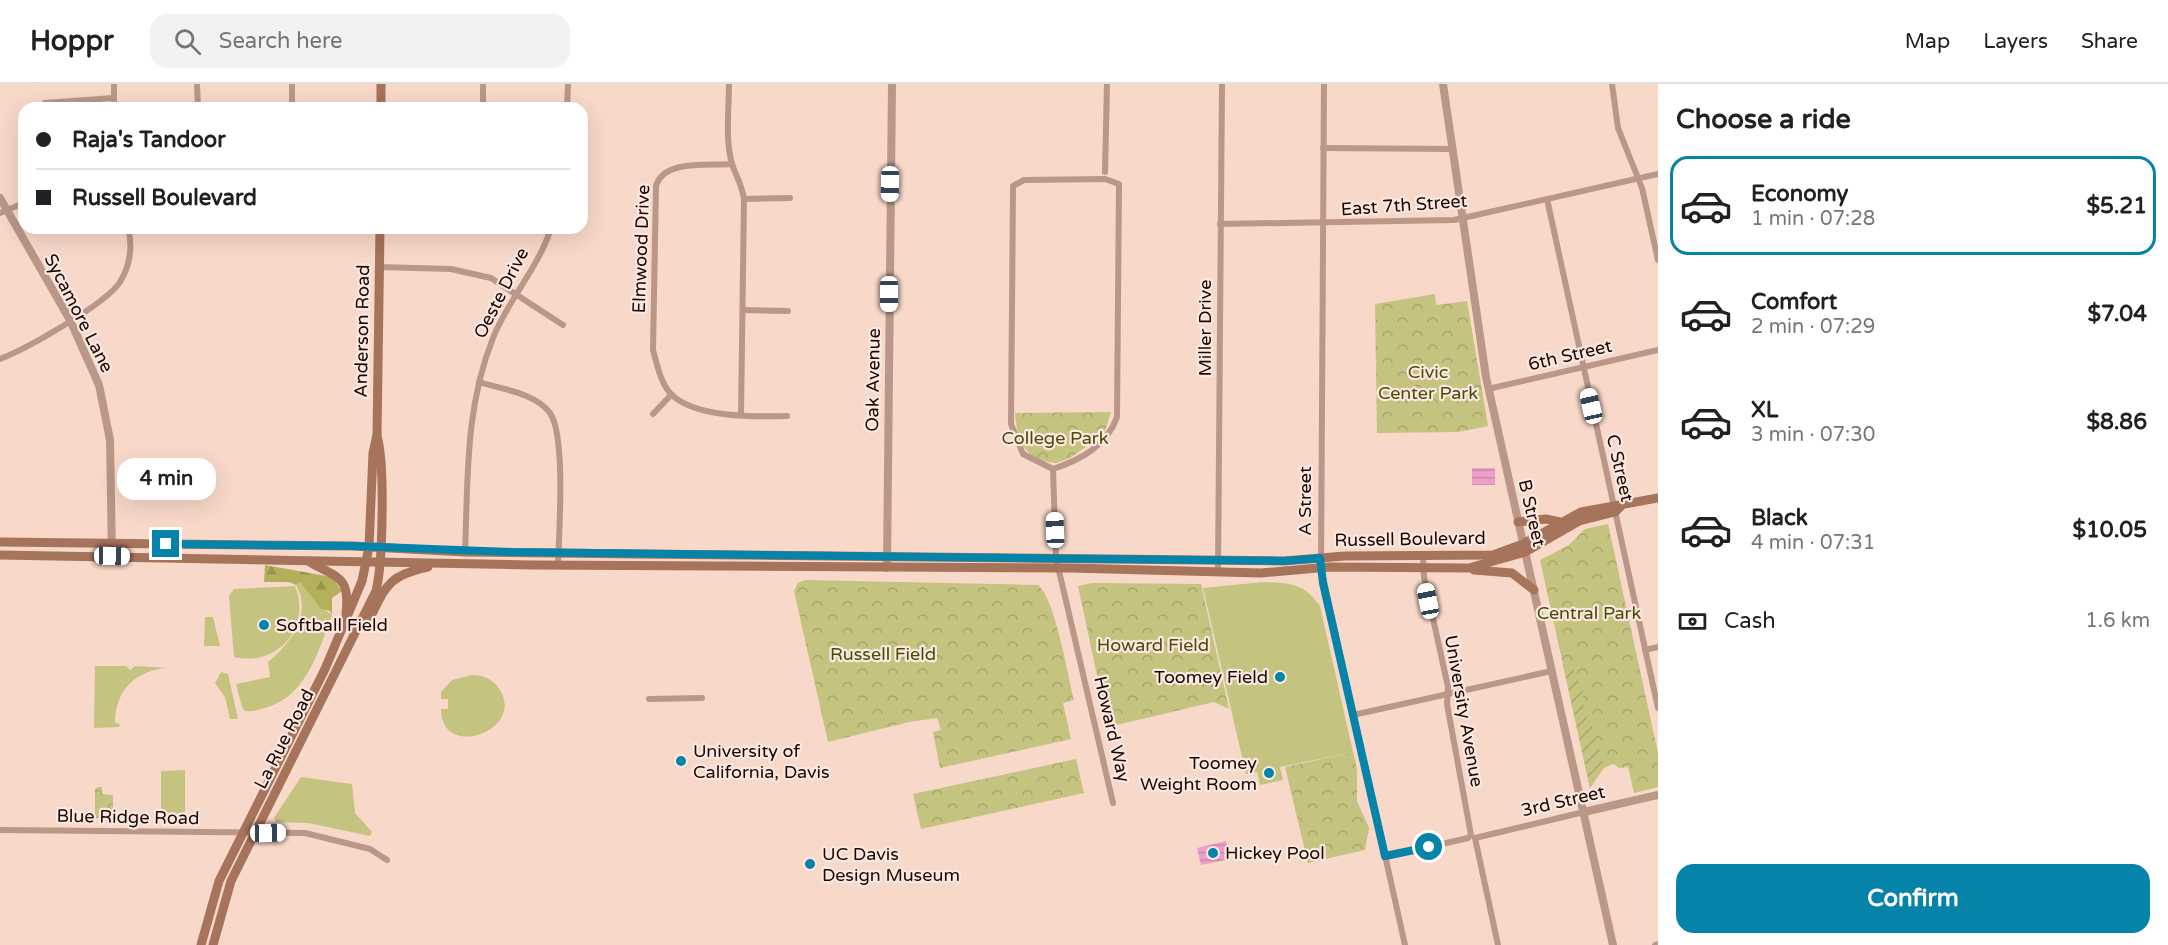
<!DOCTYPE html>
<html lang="en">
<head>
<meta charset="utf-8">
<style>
  :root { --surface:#fff; --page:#f2f2f2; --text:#202124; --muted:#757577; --line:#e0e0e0; --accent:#0683a8 }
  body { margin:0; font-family:"Varela Round",sans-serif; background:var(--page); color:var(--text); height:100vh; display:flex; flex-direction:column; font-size:22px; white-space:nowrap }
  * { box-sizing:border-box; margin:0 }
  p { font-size:20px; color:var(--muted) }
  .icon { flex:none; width:33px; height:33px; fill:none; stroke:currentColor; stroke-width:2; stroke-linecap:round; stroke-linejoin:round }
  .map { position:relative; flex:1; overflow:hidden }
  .side { display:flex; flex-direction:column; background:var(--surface); width:510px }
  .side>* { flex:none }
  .guide { position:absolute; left:18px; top:18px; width:570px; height:132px; border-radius:18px; box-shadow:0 6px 24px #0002; display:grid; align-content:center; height:132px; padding:0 18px; background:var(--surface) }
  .end { position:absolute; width:27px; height:27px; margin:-14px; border:8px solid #0683a8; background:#fff; box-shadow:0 0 0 3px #fff }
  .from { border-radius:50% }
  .bubble { position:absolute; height:42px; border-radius:18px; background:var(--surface); box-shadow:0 6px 24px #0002; font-size:20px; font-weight:700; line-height:42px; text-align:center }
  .car { position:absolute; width:18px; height:36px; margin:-18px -9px; border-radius:8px; box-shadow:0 0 4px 2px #0007; background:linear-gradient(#fff 24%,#345 0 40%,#fff 0 76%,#345 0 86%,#fff 0) }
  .guide b { display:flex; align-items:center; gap:21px; height:57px; font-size:22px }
  .guide b+b { border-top:2px solid var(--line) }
  .guide i { width:15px; height:15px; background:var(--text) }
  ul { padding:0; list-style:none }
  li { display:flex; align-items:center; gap:18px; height:99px; margin:0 12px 9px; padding:0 6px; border:3px solid transparent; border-radius:18px }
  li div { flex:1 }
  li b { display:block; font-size:22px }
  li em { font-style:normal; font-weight:700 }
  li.current { border-color:var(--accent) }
  li>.icon { width:54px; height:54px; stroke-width:1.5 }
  h2 { padding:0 18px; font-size:27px; line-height:72px }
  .pay { display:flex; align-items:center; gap:15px; height:66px; padding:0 18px; font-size:22px }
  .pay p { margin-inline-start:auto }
  .cta { display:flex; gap:12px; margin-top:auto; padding:12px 18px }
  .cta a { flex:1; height:69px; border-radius:18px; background:var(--accent); color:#fff; font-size:24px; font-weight:700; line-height:69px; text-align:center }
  header { display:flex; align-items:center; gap:36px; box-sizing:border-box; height:84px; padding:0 30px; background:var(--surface); border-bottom:2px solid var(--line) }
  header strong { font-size:28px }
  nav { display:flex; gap:33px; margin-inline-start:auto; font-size:21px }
  .search { width:420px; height:54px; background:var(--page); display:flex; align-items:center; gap:15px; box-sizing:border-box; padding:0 21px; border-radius:18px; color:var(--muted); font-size:22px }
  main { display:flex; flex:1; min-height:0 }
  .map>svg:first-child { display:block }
</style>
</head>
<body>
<header>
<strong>Hoppr</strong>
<div class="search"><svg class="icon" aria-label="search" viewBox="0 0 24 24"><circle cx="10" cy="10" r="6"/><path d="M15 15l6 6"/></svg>Search here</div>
<nav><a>Map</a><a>Layers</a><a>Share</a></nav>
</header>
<main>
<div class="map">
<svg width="1658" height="861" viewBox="0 0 1658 861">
  <defs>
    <pattern id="forest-firs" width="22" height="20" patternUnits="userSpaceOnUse" patternTransform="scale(1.5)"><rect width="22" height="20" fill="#b3af5a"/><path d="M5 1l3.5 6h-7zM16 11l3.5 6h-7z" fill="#9a954c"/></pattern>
    <pattern id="park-crowns" width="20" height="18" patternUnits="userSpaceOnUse" patternTransform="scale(1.5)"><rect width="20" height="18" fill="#c5c380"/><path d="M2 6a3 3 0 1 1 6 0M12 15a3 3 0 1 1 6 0" fill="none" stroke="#a9a66d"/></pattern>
    <pattern id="garden-furrows" width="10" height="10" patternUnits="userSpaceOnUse" patternTransform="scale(1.5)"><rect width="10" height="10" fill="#c5c380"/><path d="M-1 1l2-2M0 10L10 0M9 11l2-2" fill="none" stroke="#a9a66d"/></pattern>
    <pattern id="water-rules" width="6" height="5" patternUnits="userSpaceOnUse" patternTransform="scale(1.5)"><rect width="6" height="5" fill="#ee9fc9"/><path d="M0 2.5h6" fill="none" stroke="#cc87ab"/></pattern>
  </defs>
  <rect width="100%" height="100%" fill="#f8d8c9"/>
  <g fill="#c5c380">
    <path d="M300,498L319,522L332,531C319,565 307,611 268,623C260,625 253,628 245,627L242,623L236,600L270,593L268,578C290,560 313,531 296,501Z"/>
    <path d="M1264,498C1291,499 1305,500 1320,522L1353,668L1280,683L1283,696L1260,701L1257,688L1246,690L1203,504Z"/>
    <path d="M295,502C312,544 277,583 234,573L229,512L234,505Z"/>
    <polygon points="205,533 213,533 220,562 204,562"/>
    <path d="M95,582H126L130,586L135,582L168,584C135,586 115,607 115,639L120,640L119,643L94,644Z"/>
    <polygon points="221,588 228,590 238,635 230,635 225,613 215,599"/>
    <path d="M472,591C484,591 494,596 500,606C525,647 441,677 441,625H448V615H441V608L452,596Z"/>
    <polygon points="185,686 185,733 161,734 161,687"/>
    <polygon points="301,693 352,700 355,729 372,748 370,752 308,739 276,738 274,734"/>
  </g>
  <polygon fill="url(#forest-firs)" points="265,481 332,493 342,507 332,514 332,531 330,527 321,525 300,498 296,501 289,498 264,498"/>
  <g fill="url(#park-crowns)">
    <polygon points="1435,210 1436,221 1467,217 1488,342 1458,348 1377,349 1375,220"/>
    <path d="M1111,328L1104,350L1070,374L1056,379C1024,376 1017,357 1015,329Z"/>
    <polygon points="1608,440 1658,669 1658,703 1634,709 1628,683 1619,684 1614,680 1603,684 1590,704 1540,476 1569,461 1585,445"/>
    <path d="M805,496L1038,501C1055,514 1068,592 1074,616L1063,619L1071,655L940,684L933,648L941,646L937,634L909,638L828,658L794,507L798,499Z"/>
    <polygon points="1092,499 1201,500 1229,625 1214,618 1108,643 1078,502"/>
    <polygon points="1353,668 1357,685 1357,717 1369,744 1365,766 1308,779 1285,683"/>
    <polygon points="1076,675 1084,709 921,745 913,710"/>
    <polygon points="98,703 102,703 102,710 113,711 113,734 95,734 95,705"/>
  </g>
  <polygon fill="url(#garden-furrows)" points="1567,580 1573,585 1583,608 1584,627 1595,648 1604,684 1590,704 1563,581"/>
  <g fill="url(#water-rules)">
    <rect x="1472" y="384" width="23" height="17"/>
    <polygon points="1226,757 1230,775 1201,781 1197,764"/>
  </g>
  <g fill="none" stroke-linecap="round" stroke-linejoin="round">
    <g stroke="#ba9787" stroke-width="6">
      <polyline points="197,0 198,24"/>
      <polyline points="292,0 292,24"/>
      <polyline points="483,0 483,24"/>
      <path d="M729,0C729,26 725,55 732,80C736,92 742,101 744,115L741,331"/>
      <polyline points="1324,0 1321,484 1405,861"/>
      <polyline points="1612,0 1618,44 1642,104 1658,176"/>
      <polyline points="45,19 113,14"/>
      <polyline points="114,24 114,0"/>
      <polyline points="567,24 568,0"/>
      <polyline points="1323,64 1452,65"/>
      <path d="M732,80C708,82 664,75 656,102L653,266C657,280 660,297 670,309C693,334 755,333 787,332"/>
      <polyline points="1105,88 1107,0"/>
      <polyline points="744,115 790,114"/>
      <polyline points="1547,115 1658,624"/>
      <polyline points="0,129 24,119"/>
      <polyline points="1220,140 1454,136 1658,90"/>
      <polyline points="379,183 451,185 491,194 563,241"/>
      <polyline points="744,226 788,227"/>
      <path d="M0,275C26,265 106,220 120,198C130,182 133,162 128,144"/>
      <path d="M479,298C501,305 536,309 550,329C566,352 559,449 558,481"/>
      <polyline points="1488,305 1658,266"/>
      <polyline points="653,330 671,311"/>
      <path d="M1053,385L1023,370L1011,340L1013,102L1024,96L1105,95L1119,100L1117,333C1107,362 1080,376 1053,385L1056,474L1113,719"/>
      <path d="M465,468C468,394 465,324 493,254C508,216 539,183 551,144"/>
      <polyline points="1218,488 1222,0"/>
      <polyline points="1645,566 1658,563"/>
      <polyline points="649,615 702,614"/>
      <polyline points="1353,631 1552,587"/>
      <polyline points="0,746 305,749 370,765 387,776"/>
      <polyline points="1385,773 1468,754 1471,751 1447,620 1448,603 1424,493 1423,473"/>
      <polyline points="1498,861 1475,754 1584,728"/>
      <polyline points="1655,861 1658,860"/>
    </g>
    <g stroke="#ba9787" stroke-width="8">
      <polyline points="1443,0 1486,293 1613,861"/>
      <polyline points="0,114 70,236 99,301 110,356 112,472"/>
      <polyline points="887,484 892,0"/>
      <polyline points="1584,728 1658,711"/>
    </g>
    <g stroke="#a6735b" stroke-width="9">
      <polyline points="381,24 381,0"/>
      <polyline points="1518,438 1546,435 1560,438"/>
      <polyline points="0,458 353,462 465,468 638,470 1284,477 1345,472 1493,471 1523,460 1581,428 1658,414"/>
      <polyline points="0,471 532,481 1071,484 1261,489 1329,483 1469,484 1525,468 1579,437 1615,428 1621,422"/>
      <path d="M310,478C339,495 350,492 346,530"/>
      <polyline points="1474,486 1512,489 1534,506"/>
      <path d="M368,538C386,503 386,492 428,483"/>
      <polyline points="201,861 219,797 325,585 362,497 369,463 373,369 377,351 380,144"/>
      <path d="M213,861L231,797L376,507C383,479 385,379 377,352"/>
    </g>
  </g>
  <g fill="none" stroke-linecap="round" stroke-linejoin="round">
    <polyline stroke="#0683a8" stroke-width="8" points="166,460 353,462 512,468 1284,477 1320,474 1323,499 1385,772 1429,763"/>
  </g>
  <g fill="#0683a8" stroke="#f9e9e1" stroke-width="2">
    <circle cx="264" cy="541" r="6"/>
    <circle cx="1280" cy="593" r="6"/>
    <circle cx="681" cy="677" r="6"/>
    <circle cx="1269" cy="689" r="6"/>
    <circle cx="1213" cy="769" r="6"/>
    <circle cx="810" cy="780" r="6"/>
  </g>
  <g text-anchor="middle" stroke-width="4.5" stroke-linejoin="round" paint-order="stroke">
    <g font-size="18" fill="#1e0500" stroke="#f9e9e1">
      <text transform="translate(1404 121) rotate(-4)" y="6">East 7th Street</text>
      <text transform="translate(641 165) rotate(-88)" y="6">Elmwood Drive</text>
      <text transform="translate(501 209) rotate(-63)" y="6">Oeste Drive</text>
      <text transform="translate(79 229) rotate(63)" y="6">Sycamore Lane</text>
      <text transform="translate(1205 244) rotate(-90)" y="6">Miller Drive</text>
      <text transform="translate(362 247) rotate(-89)" y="6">Anderson Road</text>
      <text transform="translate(1570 271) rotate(-13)" y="6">6th Street</text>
      <text transform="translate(873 296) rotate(-89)" y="6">Oak Avenue</text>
      <text transform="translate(1620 384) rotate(77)" y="6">C Street</text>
      <text transform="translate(1305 417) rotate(-90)" y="6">A Street</text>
      <text transform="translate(1532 429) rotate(77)" y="6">B Street</text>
      <text transform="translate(1410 455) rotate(-1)" y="6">Russell Boulevard</text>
      <text transform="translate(1464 627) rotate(80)" y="6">University Avenue</text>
      <text transform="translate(1112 645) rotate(77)" y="6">Howard Way</text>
      <text transform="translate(284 655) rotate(-63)" y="6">La Rue Road</text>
      <text transform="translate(1563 717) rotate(-13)" y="6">3rd Street</text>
      <text transform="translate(128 733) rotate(1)" y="6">Blue Ridge Road</text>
    </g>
    <g font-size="18" fill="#4d4a05" stroke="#f9e9e1">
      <text x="1428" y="294">Civic<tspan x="1428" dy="21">Center Park</tspan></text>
      <text x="1055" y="360">College Park</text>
      <text x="1589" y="535">Central Park</text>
      <text x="1153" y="567">Howard Field</text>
      <text x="883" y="576">Russell Field</text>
    </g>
    <g font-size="18" fill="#1e0500" stroke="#f9e9e1" text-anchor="start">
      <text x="276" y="547">Softball Field</text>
      <text x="1268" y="599" text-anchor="end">Toomey Field</text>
      <text x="693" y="673">University of<tspan x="693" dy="21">California, Davis</tspan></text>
      <text x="1257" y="685" text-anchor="end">Toomey<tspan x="1257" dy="21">Weight Room</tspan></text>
      <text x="1225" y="775">Hickey Pool</text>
      <text x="822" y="776">UC Davis<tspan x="822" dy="21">Design Museum</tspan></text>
    </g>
  </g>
</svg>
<i class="end from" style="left:1429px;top:763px"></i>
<i class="end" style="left:166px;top:460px"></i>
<div class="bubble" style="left:117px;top:374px;width:99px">4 min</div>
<i class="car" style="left:890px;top:100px;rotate:181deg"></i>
<i class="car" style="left:889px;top:210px;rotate:180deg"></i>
<i class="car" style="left:1591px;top:322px;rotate:347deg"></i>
<i class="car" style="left:1055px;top:446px;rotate:358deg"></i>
<i class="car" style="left:112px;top:472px;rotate:91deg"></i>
<i class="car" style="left:1428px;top:517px;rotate:349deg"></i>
<i class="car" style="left:268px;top:749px;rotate:89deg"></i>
<div class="guide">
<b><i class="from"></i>Raja's Tandoor</b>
<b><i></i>Russell Boulevard</b>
</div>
</div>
<section class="side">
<h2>Choose a ride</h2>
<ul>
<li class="current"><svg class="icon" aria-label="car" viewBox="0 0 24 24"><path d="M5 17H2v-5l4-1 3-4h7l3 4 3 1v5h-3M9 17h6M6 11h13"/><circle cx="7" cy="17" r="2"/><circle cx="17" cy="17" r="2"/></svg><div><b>Economy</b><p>1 min · 07:28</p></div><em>$5.21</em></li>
<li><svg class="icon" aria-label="car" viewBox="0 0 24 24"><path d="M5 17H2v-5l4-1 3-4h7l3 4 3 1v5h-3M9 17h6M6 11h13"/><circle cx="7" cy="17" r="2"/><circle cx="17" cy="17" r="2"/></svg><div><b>Comfort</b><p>2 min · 07:29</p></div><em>$7.04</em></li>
<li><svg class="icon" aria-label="car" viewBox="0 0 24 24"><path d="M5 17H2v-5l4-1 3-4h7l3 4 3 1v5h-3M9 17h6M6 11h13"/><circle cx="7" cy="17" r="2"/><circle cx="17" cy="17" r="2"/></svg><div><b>XL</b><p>3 min · 07:30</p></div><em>$8.86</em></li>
<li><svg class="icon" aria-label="car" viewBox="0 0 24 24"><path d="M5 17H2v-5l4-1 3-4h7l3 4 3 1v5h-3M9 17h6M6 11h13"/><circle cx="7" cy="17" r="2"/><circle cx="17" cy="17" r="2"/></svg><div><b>Black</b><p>4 min · 07:31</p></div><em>$10.05</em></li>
</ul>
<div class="pay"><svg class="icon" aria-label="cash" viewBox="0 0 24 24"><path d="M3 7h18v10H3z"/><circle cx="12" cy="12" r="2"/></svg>Cash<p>1.6 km</p></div>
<div class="cta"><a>Confirm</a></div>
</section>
</main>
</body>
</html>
